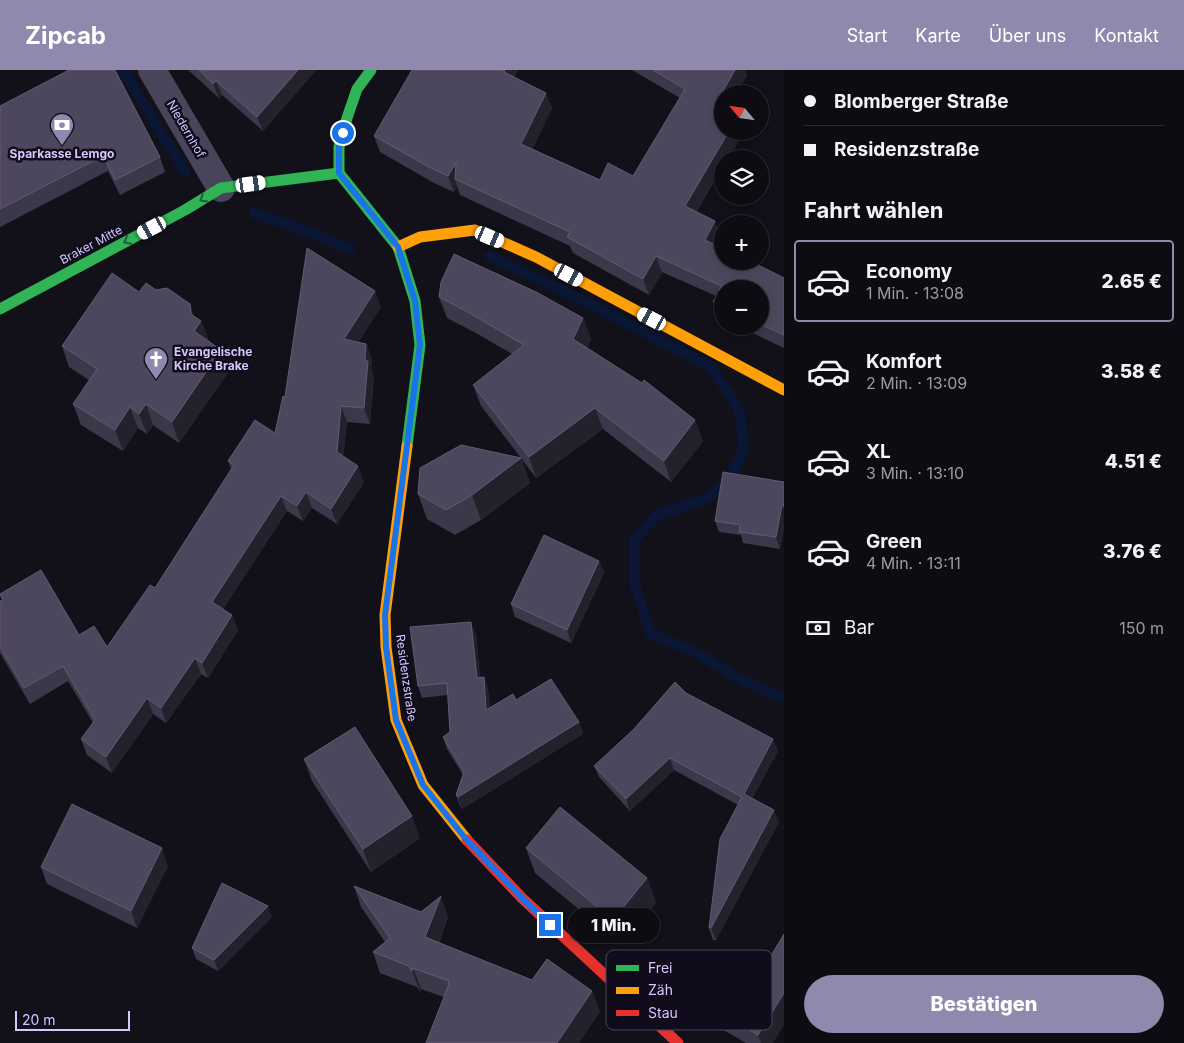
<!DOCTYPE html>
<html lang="de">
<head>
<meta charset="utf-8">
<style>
  :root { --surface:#0e0c12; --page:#1c1a20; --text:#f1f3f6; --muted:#9b9b9f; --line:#2e2c32; --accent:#9188ad }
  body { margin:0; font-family:Inter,sans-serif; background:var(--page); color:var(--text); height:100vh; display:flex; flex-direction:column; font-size:19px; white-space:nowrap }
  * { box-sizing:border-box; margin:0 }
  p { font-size:16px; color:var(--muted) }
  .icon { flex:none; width:28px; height:28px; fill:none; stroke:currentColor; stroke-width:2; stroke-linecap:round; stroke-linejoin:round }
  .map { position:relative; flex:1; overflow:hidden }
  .sheet { display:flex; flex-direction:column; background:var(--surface); width:400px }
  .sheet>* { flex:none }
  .top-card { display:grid; align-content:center; height:110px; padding:0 20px; background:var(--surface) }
  .needle { width:32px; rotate:299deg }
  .tools { position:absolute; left:714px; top:15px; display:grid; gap:10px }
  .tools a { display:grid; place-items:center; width:55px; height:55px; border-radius:50%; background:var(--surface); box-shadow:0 2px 8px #0003,0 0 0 1px var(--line); font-size:25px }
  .scale { position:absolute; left:15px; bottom:12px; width:115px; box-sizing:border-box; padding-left:5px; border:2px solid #d5c8fd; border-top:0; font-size:14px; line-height:18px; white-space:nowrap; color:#d5c8fd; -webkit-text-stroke:4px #100c1c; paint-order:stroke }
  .end { position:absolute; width:22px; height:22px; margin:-11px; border:6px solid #1a73e8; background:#fff; box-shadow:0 0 0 2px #fff }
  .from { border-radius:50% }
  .bubble { position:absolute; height:35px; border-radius:18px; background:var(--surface); box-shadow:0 2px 8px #0003,0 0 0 1px var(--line); font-size:16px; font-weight:800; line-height:35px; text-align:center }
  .car { position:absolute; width:15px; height:30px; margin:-15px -8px; border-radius:6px; box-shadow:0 0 4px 1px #0007; background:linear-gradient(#fff 24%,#345 0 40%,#fff 0 76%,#345 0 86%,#fff 0) }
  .top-card b { display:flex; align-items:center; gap:18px; height:48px; font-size:19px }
  .top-card b+b { border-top:1px solid var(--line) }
  .top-card i { width:12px; height:12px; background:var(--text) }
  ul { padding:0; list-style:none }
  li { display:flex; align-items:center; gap:15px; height:82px; margin:0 10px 8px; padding:0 10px; border:2px solid transparent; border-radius:5px }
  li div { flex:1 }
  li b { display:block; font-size:19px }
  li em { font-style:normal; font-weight:800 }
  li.current { border-color:var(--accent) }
  li>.icon { width:45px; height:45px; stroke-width:1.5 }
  h2 { padding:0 20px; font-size:22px; line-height:60px }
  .pay { display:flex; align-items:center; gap:12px; height:55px; padding:0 20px; font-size:19px }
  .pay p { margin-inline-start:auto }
  .button { display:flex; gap:10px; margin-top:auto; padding:10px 20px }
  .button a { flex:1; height:58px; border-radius:30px; background:var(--accent); color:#fff; font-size:20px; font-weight:800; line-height:58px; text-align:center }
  header { display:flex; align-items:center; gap:30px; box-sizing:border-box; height:70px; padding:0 25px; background:var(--accent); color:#fff }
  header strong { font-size:24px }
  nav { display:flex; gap:28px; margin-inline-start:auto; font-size:18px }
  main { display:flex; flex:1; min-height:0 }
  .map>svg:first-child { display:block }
</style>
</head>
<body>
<header>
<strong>Zipcab</strong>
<nav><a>Start</a><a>Karte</a><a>Über uns</a><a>Kontakt</a></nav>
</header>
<main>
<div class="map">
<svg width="784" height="973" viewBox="0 0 784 973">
  <rect width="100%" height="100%" fill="#121018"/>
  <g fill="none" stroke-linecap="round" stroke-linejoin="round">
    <g stroke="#0b1534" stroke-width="11">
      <polyline points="123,0 185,102"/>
      <polyline points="254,143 304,160 350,179"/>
      <polyline points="490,186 596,237 711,297 739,339 744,379 728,413 705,429 657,445 635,469 634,511 650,563 695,582 745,612 784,628"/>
    </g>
    <polyline stroke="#484459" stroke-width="28" points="152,0 221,118"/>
    <g stroke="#30b455" stroke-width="11">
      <polyline points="339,103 398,177 415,231 420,275 407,376"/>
      <polyline points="339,103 339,77 347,48 357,19 371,0"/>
      <polyline points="0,239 185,140 221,118 339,103"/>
    </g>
    <g stroke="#ff9f0a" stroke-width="11">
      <polyline points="398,177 420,167 475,160 536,187 784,320"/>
      <polyline points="407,376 385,545 386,577 396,650 423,715 467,770"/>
    </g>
    <polyline stroke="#e5322d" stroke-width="11" points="467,770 522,828 678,973"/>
  </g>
  <g fill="#3c3749">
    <polygon points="188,0 316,0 263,61 222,25 219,28"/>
    <polygon points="632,0 745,0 747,6 722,24 722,61 742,61 743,64 722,89 722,98 696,142 721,167 716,175 784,208 784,278 738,256 760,256 760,219 722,219 722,249 719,247 713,232 716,226 662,202 649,225 573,183 570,176 460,125 457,116 454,122 434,113 380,82 374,66 515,7 552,38 532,79 600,110 633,106 680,28"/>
    <polygon points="0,36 160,87 165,102 120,125 108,101 0,157"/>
    <polygon points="156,220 190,234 194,246 201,251 209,271 229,301 179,373 153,355 147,364 138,358 123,381 81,355 73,334 89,310 69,297 62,276 139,222"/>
    <polygon points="439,227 583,248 591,269 587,278 703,371 671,412 603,359 536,408 521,388 530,413 481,450 455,465 427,449 418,424 521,388 481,336 473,315 512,284 474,262 447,248"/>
    <polygon points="381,237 358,272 366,274 372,289 371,299 374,307 370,354 347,352 343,386 364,412 337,454 312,438 303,451 287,441 223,539 232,545 238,560 208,608 201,604 166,653 153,644 112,703 87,685 81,669 93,653 68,611 30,634 0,583 0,531 2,530 0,526 79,565 107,577 155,518 231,399 228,391 275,363 285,327"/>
    <polygon points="784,412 784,457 780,479 743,473 741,465 719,462 715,451"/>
    <polygon points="599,491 604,503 571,573 515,547 511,534"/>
    <polygon points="476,564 480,608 484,607 488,619 490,638 516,630 579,652 583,664 462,739 460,736 456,725 463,705 447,679 443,667 450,662 448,625 422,628 418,616"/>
    <polygon points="686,623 778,681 752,729 779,752 716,870 713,870 709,858 738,735 674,700 630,741 599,707 594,696"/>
    <polygon points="304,689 420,768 371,802 312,711"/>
    <polygon points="526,778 647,808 656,833 622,875 535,803"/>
    <polygon points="168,796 137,858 47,814 41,797"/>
    <polygon points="354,816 421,842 448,847 439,873 532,910 592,921 600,942 444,927 421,919 420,922 417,917 380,903 373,882 385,872 361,837"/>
    <polygon points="272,847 218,901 196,889 192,878"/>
    <polygon points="713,938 773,973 746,973 720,958"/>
  </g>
  <g fill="#24212d">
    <polygon points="298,0 316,0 263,61 257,47"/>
    <polygon points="505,0 518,0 510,17 504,2"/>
    <polygon points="735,0 745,0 747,6 736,24 722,24 722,48 715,35"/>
    <polygon points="216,11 222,25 219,28 213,14"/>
    <polygon points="546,23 552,38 527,89 521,74"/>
    <polygon points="729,61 742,61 743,64 728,89 722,89 722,98 690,151 685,136"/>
    <polygon points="456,93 455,109 457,116 454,122 448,106"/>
    <polygon points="715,151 721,167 710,185 705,170"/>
    <polygon points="656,186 662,202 649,225 643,209"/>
    <polygon points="375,221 381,237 350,285 344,269"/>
    <polygon points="190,234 197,254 201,251 209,272 194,261"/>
    <polygon points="583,248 591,269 581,290 573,269"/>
    <polygon points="366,274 372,289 371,299 374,307 370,354 364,338 365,291"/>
    <polygon points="221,280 229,301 179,373 172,352"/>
    <polygon points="146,334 153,355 147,364 139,344"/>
    <polygon points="341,336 347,352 342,397 337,382"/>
    <polygon points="130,337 138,358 123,381 115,360"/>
    <polygon points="595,338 603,359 536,408 529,387"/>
    <polygon points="695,350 703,371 671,412 664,391"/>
    <polygon points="521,388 530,413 481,450 472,425"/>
    <polygon points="358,396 364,412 337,454 331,439"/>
    <polygon points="306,422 312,438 303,451 297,436"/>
    <polygon points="281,426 287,441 217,548 212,532"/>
    <polygon points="782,435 784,440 784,457 780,479 776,467"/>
    <polygon points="599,491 604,503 571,573 567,560"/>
    <polygon points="232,545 238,560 208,608 202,593"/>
    <polygon points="471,552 476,564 481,620 477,608"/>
    <polygon points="195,588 201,604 166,653 161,638"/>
    <polygon points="484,607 488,619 491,652 486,640"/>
    <polygon points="147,628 153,644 112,703 106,687"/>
    <polygon points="579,652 583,664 462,739 458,727"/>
    <polygon points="773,669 778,681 748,736 744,724"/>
    <polygon points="670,688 674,700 630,741 626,729"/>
    <polygon points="774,740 779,752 716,870 711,858"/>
    <polygon points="412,746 420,768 371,802 363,779"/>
    <polygon points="162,778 168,796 137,858 131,841"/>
    <polygon points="647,808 656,833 622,875 613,850"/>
    <polygon points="441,826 448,847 433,888 425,867"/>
    <polygon points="268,836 272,847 218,901 214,890"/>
    <polygon points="413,898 421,919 420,922 412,901"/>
    <polygon points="592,921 600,942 579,973 557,973"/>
    <polygon points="784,923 784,955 773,973 761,973 758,965"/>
  </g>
  <g fill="#4c475c" stroke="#625b75">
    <polygon points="69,0 115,0 160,87 115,110 103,86 0,139 0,36"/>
    <polygon points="199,0 298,0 257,47 216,11 213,14"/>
    <polygon points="412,0 505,0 504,2 546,23 521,74 600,110 608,93 633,106 685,19 653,0 735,0 715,35 722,39 722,61 729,61 685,136 715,151 705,170 722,178 722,191 750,191 784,208 784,265 760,254 760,219 722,219 722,236 713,232 721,216 656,186 643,209 567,167 570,162 455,109 456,93 448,106 429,97 374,66"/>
    <polygon points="307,178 375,221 344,269 366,274 365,291 368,291 364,338 341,336 337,382 358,396 331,439 306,422 297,436 281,426 212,532 232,545 202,593 195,588 161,638 147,628 106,687 81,669 95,650 63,596 24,618 0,577 0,531 3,530 0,524 41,500 79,565 94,556 107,577 150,515 155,518 234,395 228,391 255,350 275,363 283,326 285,327"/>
    <polygon points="454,184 538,223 583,248 573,269 642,313 644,310 695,350 664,391 595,338 529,387 473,315 524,275 466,241 439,227 441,212"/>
    <polygon points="112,203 139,222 146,213 156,220 167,218 190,234 191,244 201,251 194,261 221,280 172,352 146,334 139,344 130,337 115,360 73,334 97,299 62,276"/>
    <polygon points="461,375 521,388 472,425 446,440 418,424 420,398"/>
    <polygon points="723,402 784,412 784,436 782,435 776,467 739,462 740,455 715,451"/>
    <polygon points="544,465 599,491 567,560 511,534"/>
    <polygon points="471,552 477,608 484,607 486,640 513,624 516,630 551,609 579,652 458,727 456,725 464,702 443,667 450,662 447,613 418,616 410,557"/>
    <polygon points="675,612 686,623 773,669 744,724 774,740 711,858 709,858 720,769 742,727 670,688 626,729 594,696 634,659"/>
    <polygon points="355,657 412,746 363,779 304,689"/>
    <polygon points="72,734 162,778 131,841 41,797"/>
    <polygon points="560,737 647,808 613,850 526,778"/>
    <polygon points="222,813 268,836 214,890 192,878"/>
    <polygon points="354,816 421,842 441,826 425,867 532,910 547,889 592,921 557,973 426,973 449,914 448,914 449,911 413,898 412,901 409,896 373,882 390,868"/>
    <polygon points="784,864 784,923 758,965 713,938 748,883 766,894"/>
  </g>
  <defs><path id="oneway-chevron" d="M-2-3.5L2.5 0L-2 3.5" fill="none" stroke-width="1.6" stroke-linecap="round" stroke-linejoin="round" transform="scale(1.25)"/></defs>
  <g stroke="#206038">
    <use href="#oneway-chevron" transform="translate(203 129) rotate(149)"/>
    <use href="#oneway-chevron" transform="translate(127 171) rotate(152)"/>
  </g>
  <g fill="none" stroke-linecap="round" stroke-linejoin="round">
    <polyline stroke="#1a73e8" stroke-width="6" points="343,63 339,77 339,103 398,177 415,231 420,275 385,545 386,577 396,650 423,715 465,768 522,828 550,855"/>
  </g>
  <defs>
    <g id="bank-pin" transform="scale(1.25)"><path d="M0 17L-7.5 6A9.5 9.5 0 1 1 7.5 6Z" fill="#9188ad" stroke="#100c1c"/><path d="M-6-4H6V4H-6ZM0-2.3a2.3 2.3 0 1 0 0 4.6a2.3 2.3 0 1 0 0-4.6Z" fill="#fff"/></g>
    <g id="church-pin" transform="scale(1.25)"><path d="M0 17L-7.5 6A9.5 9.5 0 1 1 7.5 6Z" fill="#9188ad" stroke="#100c1c"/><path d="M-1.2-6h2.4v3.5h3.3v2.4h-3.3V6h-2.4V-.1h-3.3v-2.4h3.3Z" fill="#fff"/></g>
  </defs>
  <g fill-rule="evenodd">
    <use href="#bank-pin" x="62" y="55"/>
    <use href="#church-pin" x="156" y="289"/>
  </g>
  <g text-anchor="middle" stroke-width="5" stroke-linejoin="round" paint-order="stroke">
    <g font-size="12" fill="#d5c8fd" stroke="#100c1c">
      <text transform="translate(186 59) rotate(60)" y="4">Niedernhof</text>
      <text transform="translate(91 175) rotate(-28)" y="4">Braker Mitte</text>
      <text transform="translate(406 608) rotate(82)" y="4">Residenzstraße</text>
    </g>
    <g font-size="12" font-weight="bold" fill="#d5c8fd" stroke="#100c1c">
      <text x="62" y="88">Sparkasse Lemgo</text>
      <text x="174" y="286" text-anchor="start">Evangelische<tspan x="174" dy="14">Kirche Brake</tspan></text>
    </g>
  </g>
  <rect x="606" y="880" width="166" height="80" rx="8" fill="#100c1c" stroke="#4b4460" stroke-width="1"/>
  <rect x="616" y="895" width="23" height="6" fill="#30b455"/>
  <rect x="616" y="917" width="23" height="7" fill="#ff9f0a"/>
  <rect x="616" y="940" width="23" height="6" fill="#e5322d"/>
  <g font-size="14" fill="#d5c8fd">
    <text x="648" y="903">Frei</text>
    <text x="648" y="925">Zäh</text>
    <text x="648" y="948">Stau</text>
  </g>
</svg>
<div class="tools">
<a><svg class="needle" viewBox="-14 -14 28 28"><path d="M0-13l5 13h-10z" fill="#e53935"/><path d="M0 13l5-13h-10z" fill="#9b9b9f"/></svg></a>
<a><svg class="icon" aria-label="layers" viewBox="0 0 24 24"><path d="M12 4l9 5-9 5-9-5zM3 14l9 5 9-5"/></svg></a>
<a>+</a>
<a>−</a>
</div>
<div class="scale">20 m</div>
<i class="end from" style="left:343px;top:63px"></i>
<i class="end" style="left:550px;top:855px"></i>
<div class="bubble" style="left:568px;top:838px;width:92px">1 Min.</div>
<i class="car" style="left:251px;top:114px;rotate:82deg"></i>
<i class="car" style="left:152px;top:158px;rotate:242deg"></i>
<i class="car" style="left:490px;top:167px;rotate:113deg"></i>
<i class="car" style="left:569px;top:205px;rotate:118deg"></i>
<i class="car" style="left:652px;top:249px;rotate:298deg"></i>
</div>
<section class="sheet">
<div class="top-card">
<b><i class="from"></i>Blomberger Straße</b>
<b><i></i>Residenzstraße</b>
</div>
<h2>Fahrt wählen</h2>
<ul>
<li class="current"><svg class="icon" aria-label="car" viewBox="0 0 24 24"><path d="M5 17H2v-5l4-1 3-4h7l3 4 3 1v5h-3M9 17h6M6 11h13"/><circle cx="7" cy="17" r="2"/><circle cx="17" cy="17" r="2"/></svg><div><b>Economy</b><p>1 Min. · 13:08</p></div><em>2.65 €</em></li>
<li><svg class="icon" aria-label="car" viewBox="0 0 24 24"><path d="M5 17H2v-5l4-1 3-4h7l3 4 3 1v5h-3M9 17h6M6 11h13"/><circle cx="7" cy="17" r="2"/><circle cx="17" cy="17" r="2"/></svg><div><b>Komfort</b><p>2 Min. · 13:09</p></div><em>3.58 €</em></li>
<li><svg class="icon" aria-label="car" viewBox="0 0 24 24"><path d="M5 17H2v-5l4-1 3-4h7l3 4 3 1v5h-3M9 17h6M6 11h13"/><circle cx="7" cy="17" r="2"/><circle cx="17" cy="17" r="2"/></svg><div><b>XL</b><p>3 Min. · 13:10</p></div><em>4.51 €</em></li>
<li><svg class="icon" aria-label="car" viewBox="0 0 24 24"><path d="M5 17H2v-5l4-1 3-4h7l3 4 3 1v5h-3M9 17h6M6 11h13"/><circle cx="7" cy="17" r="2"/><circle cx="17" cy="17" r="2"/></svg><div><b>Green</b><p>4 Min. · 13:11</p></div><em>3.76 €</em></li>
</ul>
<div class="pay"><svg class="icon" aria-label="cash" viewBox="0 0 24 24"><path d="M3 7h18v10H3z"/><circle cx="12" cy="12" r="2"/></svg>Bar<p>150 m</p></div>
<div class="button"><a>Bestätigen</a></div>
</section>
</main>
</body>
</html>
